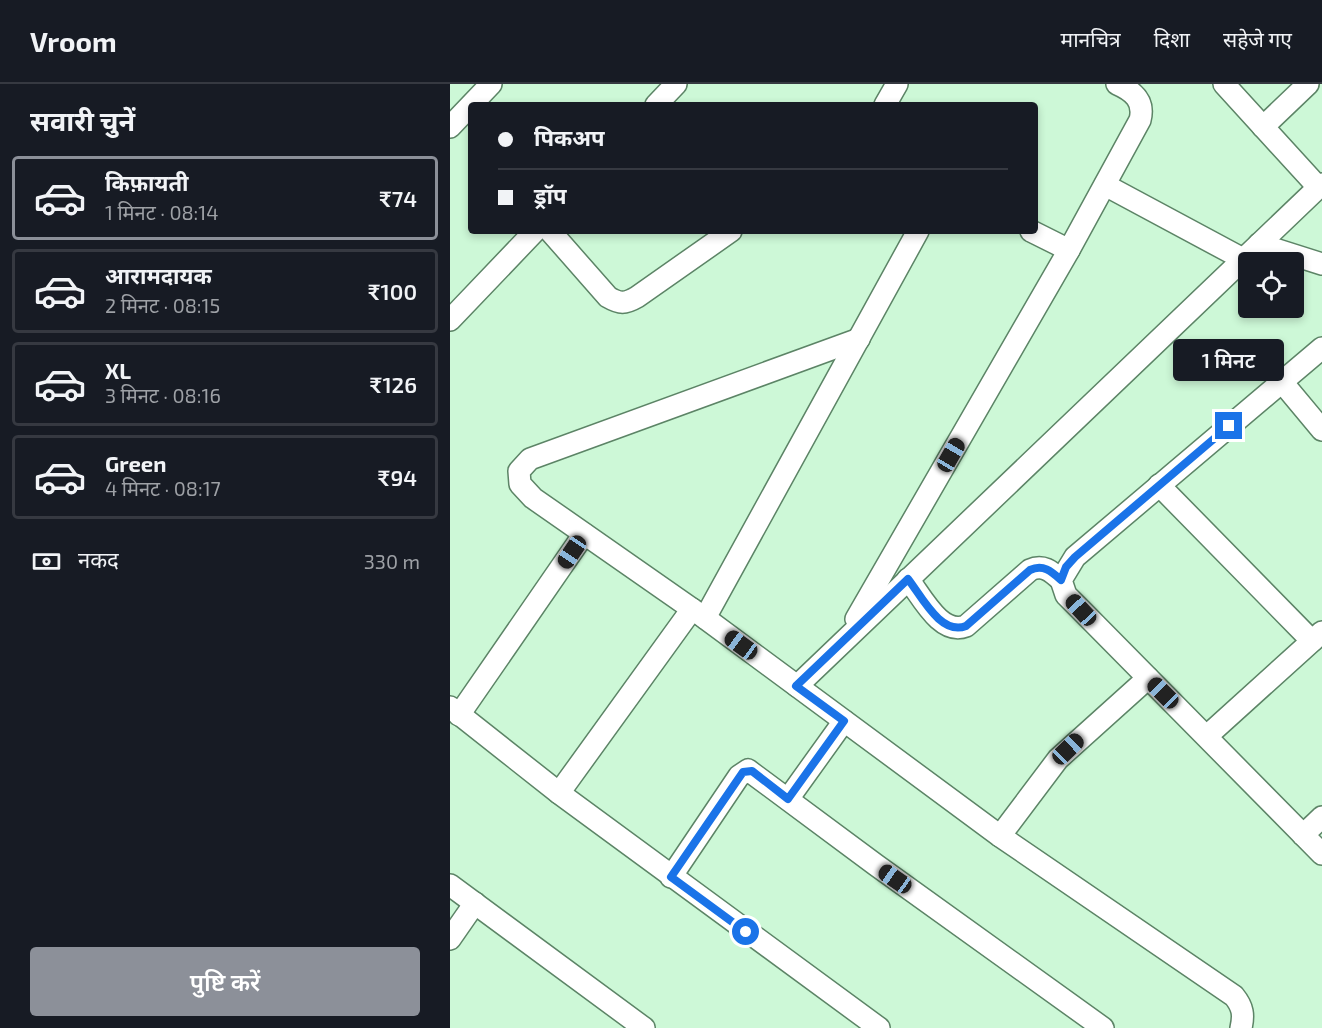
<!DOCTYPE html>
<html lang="hi">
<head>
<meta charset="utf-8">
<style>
  :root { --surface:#171b24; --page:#20242c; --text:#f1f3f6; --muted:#9ea1a6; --line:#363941; --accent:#8c9099 }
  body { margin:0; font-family:"Exo 2","Noto Sans Devanagari",sans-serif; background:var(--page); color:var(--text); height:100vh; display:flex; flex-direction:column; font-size:22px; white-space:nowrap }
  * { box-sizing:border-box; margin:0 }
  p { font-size:20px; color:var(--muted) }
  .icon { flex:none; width:33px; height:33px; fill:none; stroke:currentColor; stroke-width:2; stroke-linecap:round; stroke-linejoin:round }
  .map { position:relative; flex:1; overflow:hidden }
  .sheet { display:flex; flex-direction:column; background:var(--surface); width:450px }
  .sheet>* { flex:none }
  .banner { position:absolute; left:18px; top:18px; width:570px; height:132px; border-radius:6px; box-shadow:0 3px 9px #0003; display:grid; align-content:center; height:132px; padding:0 30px; background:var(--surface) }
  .controls { position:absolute; left:788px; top:168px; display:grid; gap:12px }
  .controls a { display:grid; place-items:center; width:66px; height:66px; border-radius:6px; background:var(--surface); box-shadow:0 3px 9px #0003; font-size:30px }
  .end { position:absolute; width:27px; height:27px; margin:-14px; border:8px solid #1a73e8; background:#fff; box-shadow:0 0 0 3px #fff }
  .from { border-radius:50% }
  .bubble { position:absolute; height:42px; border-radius:6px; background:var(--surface); box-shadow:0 3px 9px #0003; font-size:20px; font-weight:600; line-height:42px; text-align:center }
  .car { position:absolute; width:18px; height:36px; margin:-18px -9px; border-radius:8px; box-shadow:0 0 4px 2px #0007; background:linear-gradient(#222 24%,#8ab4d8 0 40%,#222 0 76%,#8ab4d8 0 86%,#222 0) }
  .banner b { display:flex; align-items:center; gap:21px; height:57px; font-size:22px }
  .banner b+b { border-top:2px solid var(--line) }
  .banner i { width:15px; height:15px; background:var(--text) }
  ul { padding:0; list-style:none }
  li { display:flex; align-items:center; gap:18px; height:84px; margin:0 12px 9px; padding:0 18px; border:3px solid var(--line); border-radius:6px }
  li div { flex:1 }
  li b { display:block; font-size:22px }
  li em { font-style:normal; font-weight:600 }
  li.active { border-color:var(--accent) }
  li>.icon { width:54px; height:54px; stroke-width:1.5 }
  h2 { padding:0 30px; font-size:27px; line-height:72px }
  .pay { display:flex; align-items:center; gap:15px; height:66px; padding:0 30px; font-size:22px }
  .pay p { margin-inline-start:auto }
  .primary-button { display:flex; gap:12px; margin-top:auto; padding:12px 30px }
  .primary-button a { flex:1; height:69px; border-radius:6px; background:var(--accent); color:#fff; font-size:24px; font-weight:600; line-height:69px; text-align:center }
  header { display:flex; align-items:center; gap:36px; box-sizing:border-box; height:84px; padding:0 30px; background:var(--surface); border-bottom:2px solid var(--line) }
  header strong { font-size:28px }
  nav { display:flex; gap:33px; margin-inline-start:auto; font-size:21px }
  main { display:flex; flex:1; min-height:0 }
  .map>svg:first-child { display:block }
</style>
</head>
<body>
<header>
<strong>Vroom</strong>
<nav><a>मानचित्र</a><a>दिशा</a><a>सहेजे गए</a></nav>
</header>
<main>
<section class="sheet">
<h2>सवारी चुनें</h2>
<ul>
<li class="active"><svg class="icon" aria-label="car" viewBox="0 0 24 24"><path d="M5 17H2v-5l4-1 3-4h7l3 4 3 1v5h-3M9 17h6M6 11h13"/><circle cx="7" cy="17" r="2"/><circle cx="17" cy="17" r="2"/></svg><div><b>किफ़ायती</b><p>1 मिनट · 08:14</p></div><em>₹74</em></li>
<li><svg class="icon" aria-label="car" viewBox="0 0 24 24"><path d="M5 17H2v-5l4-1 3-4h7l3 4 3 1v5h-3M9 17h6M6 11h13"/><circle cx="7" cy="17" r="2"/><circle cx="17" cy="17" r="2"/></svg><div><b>आरामदायक</b><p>2 मिनट · 08:15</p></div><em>₹100</em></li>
<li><svg class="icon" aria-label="car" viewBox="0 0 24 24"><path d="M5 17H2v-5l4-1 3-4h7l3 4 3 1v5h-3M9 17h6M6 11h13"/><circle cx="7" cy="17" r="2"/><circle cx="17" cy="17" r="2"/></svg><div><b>XL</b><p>3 मिनट · 08:16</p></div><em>₹126</em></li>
<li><svg class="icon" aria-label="car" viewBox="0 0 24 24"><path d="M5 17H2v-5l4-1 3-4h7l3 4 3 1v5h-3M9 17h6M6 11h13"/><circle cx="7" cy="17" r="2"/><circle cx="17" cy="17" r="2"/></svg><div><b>Green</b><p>4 मिनट · 08:17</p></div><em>₹94</em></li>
</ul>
<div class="pay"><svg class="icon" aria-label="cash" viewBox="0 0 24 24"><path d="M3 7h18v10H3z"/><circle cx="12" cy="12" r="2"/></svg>नकद<p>330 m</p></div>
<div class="primary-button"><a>पुष्टि करें</a></div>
</section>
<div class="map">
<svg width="872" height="944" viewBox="0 0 872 944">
  <rect width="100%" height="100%" fill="#cdf8d7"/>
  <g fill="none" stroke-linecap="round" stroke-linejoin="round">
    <g stroke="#5c8466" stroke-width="24">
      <g id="minor">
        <polyline points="774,0 868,103"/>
        <polyline points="206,21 226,0"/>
        <polyline points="435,21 447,0"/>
        <polyline points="0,43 41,0"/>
        <polyline points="813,43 858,0"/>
        <polyline points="655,101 793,175"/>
        <path d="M100,147L158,213C170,220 175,220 187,213L281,147"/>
        <polyline points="581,147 619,166"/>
        <polyline points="809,160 872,180"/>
        <polyline points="0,236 85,147"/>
        <path d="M409,255L80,375L69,387L70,400L83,414L255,534L550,752L784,912C793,923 794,931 791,944"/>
        <polyline points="872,264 625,473 611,496 616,511 631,526 872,770"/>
        <polyline points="832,298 872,346"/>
        <polyline points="709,401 862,557"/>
        <path d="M458,495C472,513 491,552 516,542L580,486C593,480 601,487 611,496"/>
        <polyline points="255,534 468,147"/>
        <path d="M406,535L619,166L690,36C695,17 683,7 667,0"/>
        <polyline points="347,602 872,100"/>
        <polyline points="0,623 109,709 429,944"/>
        <polyline points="9,631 134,450"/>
        <polyline points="757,652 872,548"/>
        <polyline points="109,709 242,525"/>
        <polyline points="338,715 394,637"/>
        <polyline points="853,751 872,733"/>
        <polyline points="550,752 608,675 698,594"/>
        <polyline points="221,793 289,692 298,686 426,781 653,944"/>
        <polyline points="0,801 194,944"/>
        <polyline points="0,855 25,819"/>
      </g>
    </g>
    <use href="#minor" stroke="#fff" stroke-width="21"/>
  </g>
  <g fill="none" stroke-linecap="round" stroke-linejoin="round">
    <path stroke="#1a73e8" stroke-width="8" d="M296,848L221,793L293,688L302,687L338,715L394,637L346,602L458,495C472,513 491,552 516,542L580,486C593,480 601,487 611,496L616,483L625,473L779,342"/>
  </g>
</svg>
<div class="controls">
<a><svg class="icon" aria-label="locate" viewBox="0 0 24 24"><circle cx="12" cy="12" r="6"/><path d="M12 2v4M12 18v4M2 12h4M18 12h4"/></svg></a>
</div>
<i class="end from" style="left:296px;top:848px"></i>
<i class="end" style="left:779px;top:342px"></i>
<div class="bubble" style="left:723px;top:255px;width:111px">1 मिनट</div>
<i class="car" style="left:501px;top:371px;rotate:30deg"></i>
<i class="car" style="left:122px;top:468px;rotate:214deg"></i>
<i class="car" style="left:631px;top:526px;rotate:317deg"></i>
<i class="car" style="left:291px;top:561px;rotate:306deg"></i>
<i class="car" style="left:713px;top:609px;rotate:315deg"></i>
<i class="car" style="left:618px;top:665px;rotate:46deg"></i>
<i class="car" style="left:445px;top:795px;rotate:305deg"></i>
<div class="banner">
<b><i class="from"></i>पिकअप</b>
<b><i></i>ड्रॉप</b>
</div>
</div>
</main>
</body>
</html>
